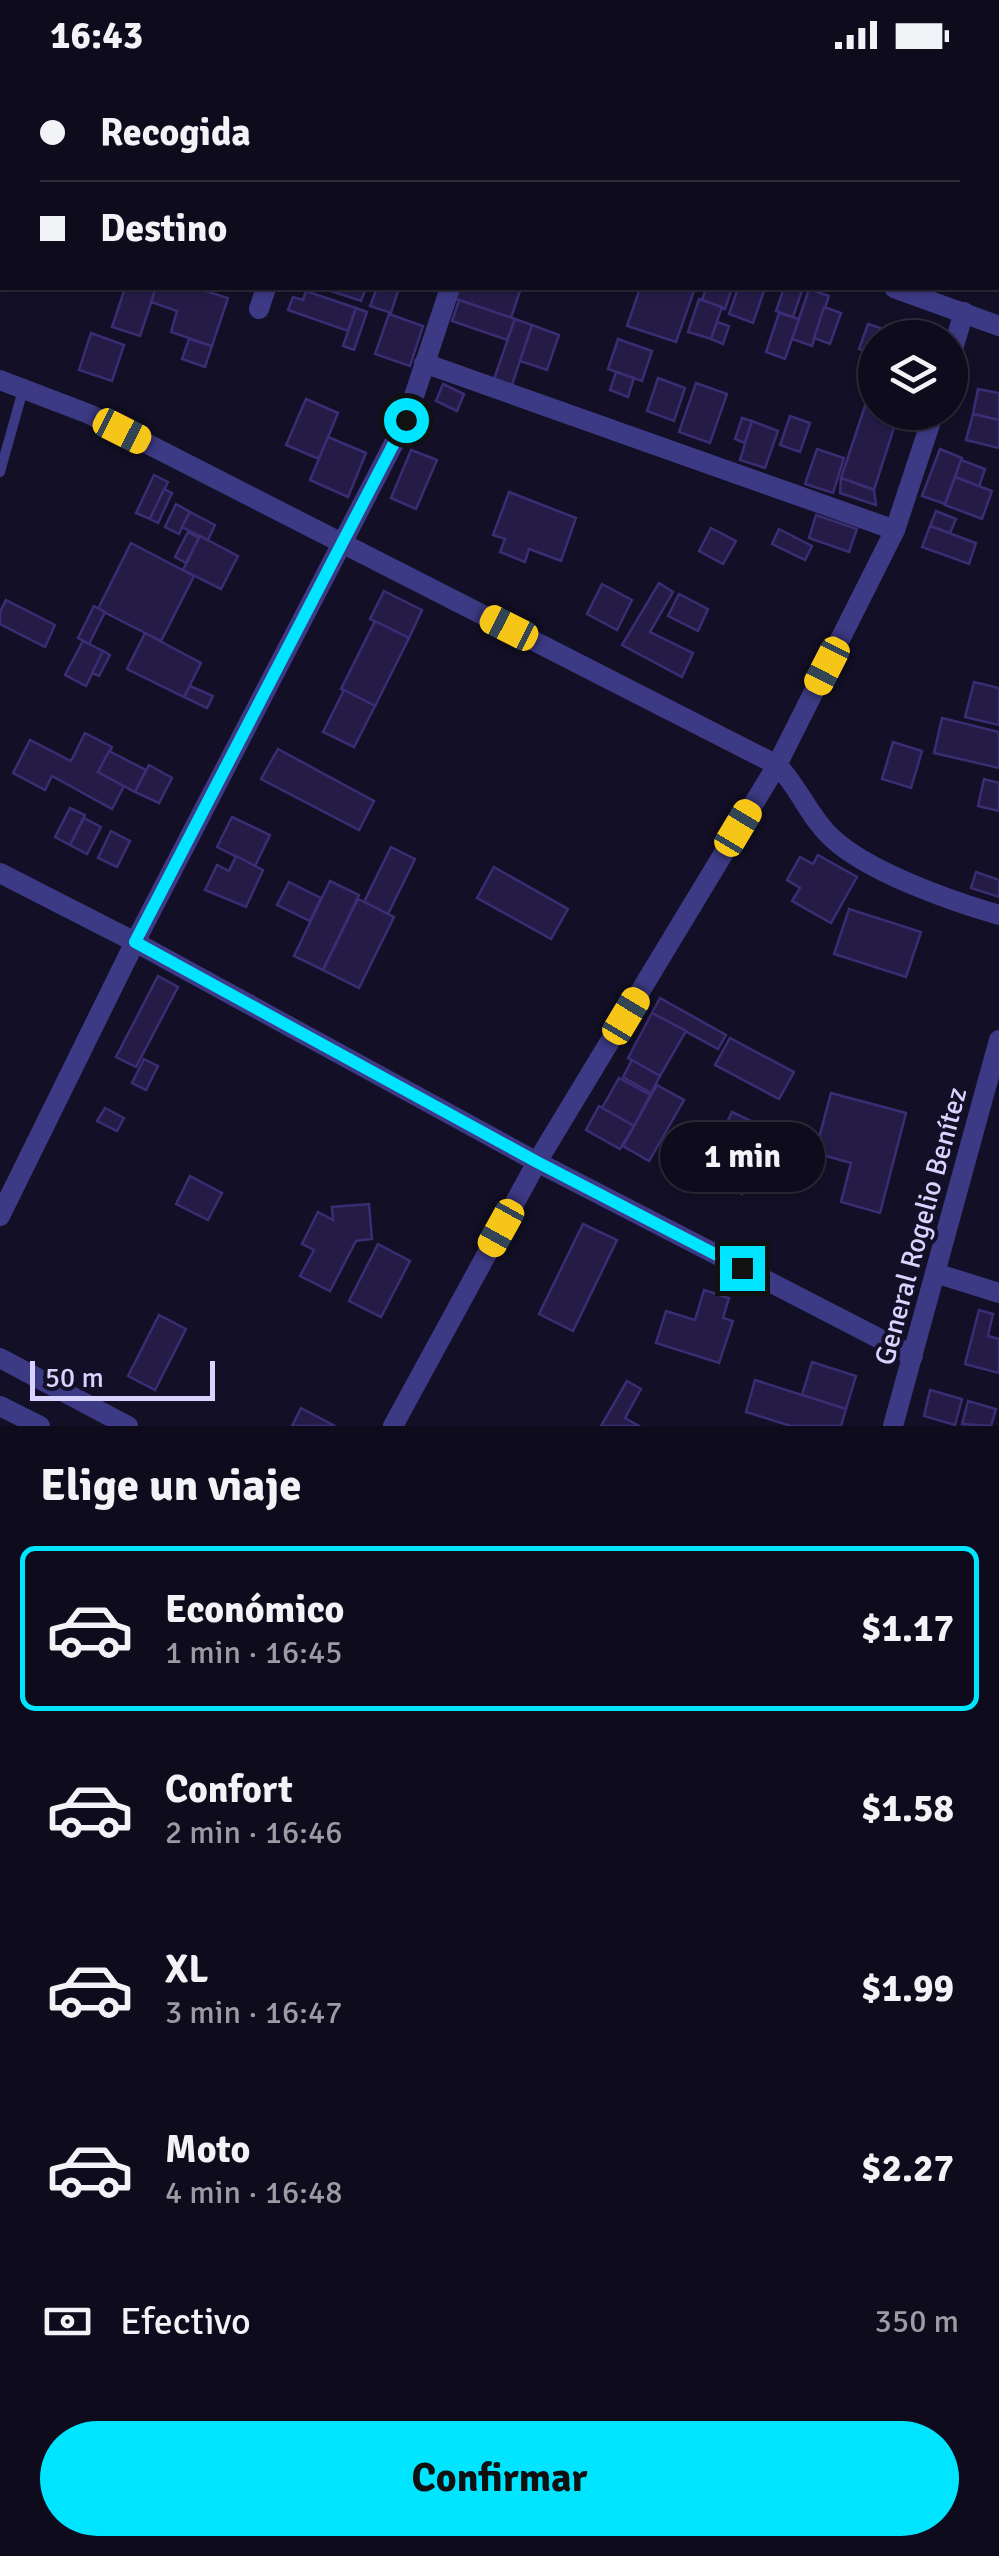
<!DOCTYPE html>
<html lang="es">
<head>
<meta charset="utf-8">
<style>
  :root { --surface:#0e0b1c; --page:#171425; --text:#f1f3f6; --muted:#9b9ba3; --line:#2e2b3b; --accent:#00e5ff }
  body { margin:0; font-family:Signika,sans-serif; background:var(--page); color:var(--text); height:100vh; display:flex; flex-direction:column; font-size:38px; white-space:nowrap }
  * { box-sizing:border-box; margin:0 }
  p { font-size:32px; color:var(--muted) }
  .icon { flex:none; width:55px; height:55px; fill:none; stroke:currentColor; stroke-width:2; stroke-linecap:round; stroke-linejoin:round }
  .map { position:relative; height:1356px; overflow:hidden }
  .details { display:flex; flex-direction:column; background:var(--surface); flex:1 }
  .details>* { flex:none }
  .guide { position:absolute; left:0px; top:0px; width:1000px; height:220px; box-shadow:0 2px 8px #0004,0 0 0 2px var(--line); display:grid; align-content:center; height:220px; padding:0 40px; background:var(--surface) }
  .controls { position:absolute; left:858px; top:250px; display:grid; gap:20px }
  .controls a { display:grid; place-items:center; width:110px; height:110px; border-radius:50%; background:var(--surface); box-shadow:0 2px 8px #0004,0 0 0 2px var(--line); font-size:50px }
  .scale { position:absolute; left:30px; bottom:25px; width:185px; box-sizing:border-box; padding-left:10px; border:5px solid #d9d4ff; border-top:0; font-size:28px; line-height:35px; white-space:nowrap; color:#d9d4ff; -webkit-text-stroke:8px #130f26; paint-order:stroke }
  .end { position:absolute; width:45px; height:45px; margin:-22px; border:12px solid #00e5ff; background:#111; box-shadow:0 0 0 5px #111 }
  .from { border-radius:50% }
  .bubble { position:absolute; height:70px; border-radius:35px; background:var(--surface); box-shadow:0 2px 8px #0004,0 0 0 2px var(--line); font-size:32px; font-weight:800; line-height:70px; text-align:center }
  .car { position:absolute; width:30px; height:60px; margin:-30px -15px; border-radius:12px; box-shadow:0 0 8px 2px #0007; background:linear-gradient(#f5c518 24%,#345 0 40%,#f5c518 0 76%,#345 0 86%,#f5c518 0) }
  .guide b { display:flex; align-items:center; gap:35px; height:95px; font-size:38px }
  .guide b+b { border-top:2px solid var(--line) }
  .guide i { width:25px; height:25px; background:var(--text) }
  ul { padding:0; list-style:none }
  li { display:flex; align-items:center; gap:30px; height:165px; margin:0 20px 15px; padding:0 20px; border:5px solid transparent; border-radius:15px }
  li div { flex:1 }
  li b { display:block; font-size:38px }
  li em { font-style:normal; font-weight:800 }
  li.current { border-color:var(--accent) }
  li>.icon { width:90px; height:90px; stroke-width:1.5 }
  h2 { padding:0 40px; font-size:45px; line-height:120px }
  .pay { display:flex; align-items:center; gap:25px; height:110px; padding:0 40px; font-size:38px }
  .pay p { margin-inline-start:auto }
  .primary-button { display:flex; gap:20px; margin-top:auto; padding:20px 40px }
  .primary-button a { flex:1; height:115px; border-radius:60px; background:var(--accent); color:#111; font-size:40px; font-weight:800; line-height:115px; text-align:center }
  .status { display:flex; justify-content:space-between; align-items:center; height:70px; padding:0 50px; background:var(--surface); direction:ltr }
  .status svg { height:28px; fill:currentColor }
  .map>svg:first-child { display:block }
</style>
</head>
<body>
<div class="status"><b>16:43</b><svg viewBox="0 0 49 12"><path d="M0 12V9h3v3zM5 12V6h3v6zM10 12V3h3v9zM15 12V0h3v12zM26 1h20v11H26zM47 4h2v5h-2z"/></svg></div>
<div class="map">
<svg width="999" height="1356" viewBox="0 0 999 1356">
  <rect width="100%" height="100%" fill="#130f26"/>
  <g fill="#241b47" stroke="#3b2d73" stroke-width="2.5">
    <polygon points="125,218 156,218 140,266 112,257"/>
    <polygon points="156,218 196,218 228,228 212,276 171,262 177,241 151,232"/>
    <polygon points="322,218 366,218 361,231"/>
    <polygon points="377,218 399,218 391,243 370,236"/>
    <polygon points="457,218 521,218 511,248 453,228"/>
    <polygon points="640,218 695,218 676,272 627,256"/>
    <polygon points="706,218 732,218 725,239 702,230"/>
    <polygon points="738,218 765,218 753,253 729,244"/>
    <polygon points="784,218 803,218 793,247 776,241"/>
    <polygon points="809,219 829,226 812,276 792,269"/>
    <polygon points="306,221 356,238 348,261 288,240 293,227 303,230"/>
    <polygon points="699,229 722,237 711,269 688,262"/>
    <polygon points="459,230 515,249 507,270 452,251"/>
    <polygon points="824,237 841,243 830,274 814,268"/>
    <polygon points="356,238 367,242 354,280 343,276"/>
    <polygon points="779,243 799,249 785,289 766,282"/>
    <polygon points="389,244 423,256 410,296 375,284"/>
    <polygon points="515,249 532,255 512,315 494,309"/>
    <polygon points="717,252 729,256 723,274 711,269"/>
    <polygon points="868,254 893,262 891,268 875,268 875,285 859,279"/>
    <polygon points="532,255 559,265 547,300 520,291"/>
    <polygon points="91,263 124,275 112,311 79,300"/>
    <polygon points="189,269 212,276 205,297 182,289"/>
    <polygon points="618,269 652,281 642,311 608,299"/>
    <polygon points="616,302 634,308 628,327 610,320"/>
    <polygon points="658,308 685,318 674,351 647,341"/>
    <polygon points="696,313 727,324 710,373 679,362"/>
    <polygon points="443,314 464,324 457,341 436,331"/>
    <polygon points="871,318 875,319 875,342 899,342 874,420 841,408"/>
    <polygon points="978,319 999,323 999,350 973,344"/>
    <polygon points="306,329 338,343 319,389 286,375"/>
    <polygon points="973,344 999,350 999,378 966,370"/>
    <polygon points="790,346 810,353 800,382 780,375"/>
    <polygon points="742,348 752,351 745,373 735,369"/>
    <polygon points="752,351 778,361 765,398 740,390"/>
    <polygon points="328,367 366,383 348,427 310,410"/>
    <polygon points="817,379 844,388 833,423 805,414"/>
    <polygon points="940,379 962,388 945,434 922,426"/>
    <polygon points="411,380 437,390 416,439 391,428"/>
    <polygon points="961,390 985,399 979,417 955,407"/>
    <polygon points="154,405 168,412 150,449 136,443"/>
    <polygon points="955,407 992,421 982,449 945,435"/>
    <polygon points="841,408 874,420 876,435 840,423"/>
    <polygon points="164,419 172,423 158,453 150,449"/>
    <polygon points="509,422 576,448 561,491 529,479 525,492 500,482 505,469 493,465"/>
    <polygon points="176,434 190,442 179,464 165,457"/>
    <polygon points="936,441 956,449 950,463 930,456"/>
    <polygon points="190,442 215,455 208,470 182,457"/>
    <polygon points="816,445 857,459 849,482 809,468"/>
    <polygon points="930,456 976,473 969,494 922,477"/>
    <polygon points="711,458 736,471 723,494 699,481"/>
    <polygon points="779,459 812,476 805,490 772,474"/>
    <polygon points="188,462 199,468 186,493 175,487"/>
    <polygon points="200,466 238,486 221,519 183,500"/>
    <polygon points="131,473 194,506 161,571 98,539"/>
    <polygon points="659,513 673,522 650,562 693,583 682,607 622,575"/>
    <polygon points="602,514 632,530 617,560 587,544"/>
    <polygon points="384,521 422,540 409,568 370,549"/>
    <polygon points="679,524 708,539 698,561 668,546"/>
    <polygon points="6,530 55,555 45,577 0,554 0,542"/>
    <polygon points="94,536 105,542 89,574 78,568"/>
    <polygon points="375,551 409,568 375,636 341,619"/>
    <polygon points="145,563 201,593 184,627 127,599"/>
    <polygon points="83,571 103,581 86,616 65,605"/>
    <polygon points="103,581 110,585 99,606 92,603"/>
    <polygon points="974,612 999,618 999,655 965,647"/>
    <polygon points="190,616 213,626 207,638 184,627"/>
    <polygon points="344,620 375,636 354,677 323,662"/>
    <polygon points="942,648 999,662 999,698 934,683"/>
    <polygon points="85,663 112,677 98,702 124,716 112,739 52,706 45,720 13,703 30,670 71,691"/>
    <polygon points="893,672 922,681 911,718 882,709"/>
    <polygon points="278,679 374,731 359,760 261,709"/>
    <polygon points="109,681 146,700 135,722 98,702"/>
    <polygon points="149,695 172,708 159,733 135,722"/>
    <polygon points="984,709 999,713 999,741 978,736"/>
    <polygon points="70,738 85,745 70,775 55,767"/>
    <polygon points="232,747 270,765 255,796 217,777"/>
    <polygon points="84,748 101,757 87,784 70,775"/>
    <polygon points="111,761 130,771 117,797 98,788"/>
    <polygon points="391,777 415,789 388,844 364,832"/>
    <polygon points="818,785 857,807 831,853 792,831 800,818 787,810 800,787 813,794"/>
    <polygon points="236,786 263,800 246,837 205,820 217,795 229,801"/>
    <polygon points="494,797 568,839 551,869 477,828"/>
    <polygon points="976,802 999,810 999,827 971,818"/>
    <polygon points="330,811 359,825 323,900 294,886"/>
    <polygon points="289,812 321,828 310,851 277,835"/>
    <polygon points="358,829 394,847 359,918 323,900"/>
    <polygon points="849,839 921,862 906,907 834,884"/>
    <polygon points="158,906 178,917 136,997 116,987"/>
    <polygon points="660,928 726,965 718,979 652,943"/>
    <polygon points="652,943 686,961 660,1006 628,988"/>
    <polygon points="730,968 794,1002 779,1029 715,995"/>
    <polygon points="144,989 158,996 146,1020 132,1013"/>
    <polygon points="632,990 660,1006 651,1023 623,1007"/>
    <polygon points="619,1008 650,1025 634,1056 602,1038"/>
    <polygon points="657,1015 684,1030 649,1091 623,1076"/>
    <polygon points="831,1023 906,1043 880,1143 841,1132 851,1093 815,1083"/>
    <polygon points="599,1036 634,1056 620,1079 586,1060"/>
    <polygon points="105,1038 124,1048 117,1061 97,1051"/>
    <polygon points="732,1042 772,1061 759,1088 771,1094 757,1121 746,1115 742,1124 702,1104"/>
    <polygon points="190,1106 222,1123 208,1150 176,1134"/>
    <polygon points="369,1134 372,1169 356,1171 330,1221 300,1206 314,1180 302,1174 318,1142 333,1150 332,1137"/>
    <polygon points="583,1154 617,1170 573,1261 539,1244"/>
    <polygon points="378,1174 410,1191 381,1247 349,1231"/>
    <polygon points="704,1220 729,1228 723,1248 733,1251 719,1293 656,1273 666,1241 695,1250"/>
    <polygon points="979,1240 993,1244 988,1266 999,1269 999,1303 965,1294"/>
    <polygon points="159,1245 186,1259 155,1320 128,1306"/>
    <polygon points="812,1292 856,1306 846,1339 802,1325"/>
    <polygon points="755,1310 846,1339 841,1356 791,1356 746,1342"/>
    <polygon points="627,1311 641,1319 625,1348 639,1356 601,1356"/>
    <polygon points="930,1320 962,1329 955,1355 924,1346"/>
    <polygon points="968,1331 996,1339 991,1356 962,1354"/>
    <polygon points="301,1338 335,1356 292,1356"/>
  </g>
  <g fill="none" stroke-linecap="round" stroke-linejoin="round">
    <polyline stroke="#3d3a85" stroke-width="10" points="0,402 23,320"/>
    <g stroke="#3d3a85" stroke-width="20">
      <polyline points="232,0 240,2"/>
      <polyline points="340,0 347,2"/>
      <polyline points="969,0 976,2"/>
      <polyline points="998,11 999,11"/>
      <polyline points="894,218 999,256"/>
      <polyline points="259,239 266,218"/>
      <polyline points="950,289 964,242"/>
      <polyline points="424,293 895,460"/>
      <path d="M0,310L89,344L777,695C799,717 809,747 832,768C868,802 951,831 999,845"/>
      <polyline points="0,803 135,872 537,1092 913,1286"/>
      <polyline points="0,1146 135,872 406,350 450,218"/>
      <polyline points="935,1203 999,1223"/>
      <polyline points="0,1288 128,1356"/>
      <polyline points="0,1336 40,1356"/>
      <polyline points="393,1356 537,1092 777,695 895,460 934,342"/>
      <polyline points="893,1356 999,970"/>
    </g>
  </g>
  <g fill="none" stroke-linecap="round" stroke-linejoin="round">
    <polyline stroke="#00e5ff" stroke-width="12" points="406,350 135,872 537,1092 742,1198"/>
  </g>
  <g text-anchor="middle" stroke-width="8" stroke-linejoin="round" paint-order="stroke">
    <g font-size="28" fill="#d9d4ff" stroke="#130f26">
      <text transform="translate(920 1156) rotate(-75)" y="10">General Rogelio Benítez</text>
    </g>
  </g>
</svg>
<div class="controls">
<a><svg class="icon" aria-label="layers" viewBox="0 0 24 24"><path d="M12 4l9 5-9 5-9-5zM3 14l9 5 9-5"/></svg></a>
</div>
<div class="scale">50 m</div>
<i class="end from" style="left:406px;top:350px"></i>
<i class="end" style="left:742px;top:1198px"></i>
<div class="bubble" style="left:660px;top:1052px;width:165px">1 min</div>
<i class="car" style="left:122px;top:361px;rotate:117deg"></i>
<i class="car" style="left:509px;top:558px;rotate:297deg"></i>
<i class="car" style="left:827px;top:596px;rotate:207deg"></i>
<i class="car" style="left:738px;top:758px;rotate:31deg"></i>
<i class="car" style="left:626px;top:946px;rotate:31deg"></i>
<i class="car" style="left:501px;top:1158px;rotate:209deg"></i>
<div class="guide">
<b><i class="from"></i>Recogida</b>
<b><i></i>Destino</b>
</div>
</div>
<section class="details">
<h2>Elige un viaje</h2>
<ul>
<li class="current"><svg class="icon" aria-label="car" viewBox="0 0 24 24"><path d="M5 17H2v-5l4-1 3-4h7l3 4 3 1v5h-3M9 17h6M6 11h13"/><circle cx="7" cy="17" r="2"/><circle cx="17" cy="17" r="2"/></svg><div><b>Económico</b><p>1 min · 16:45</p></div><em>$1.17</em></li>
<li><svg class="icon" aria-label="car" viewBox="0 0 24 24"><path d="M5 17H2v-5l4-1 3-4h7l3 4 3 1v5h-3M9 17h6M6 11h13"/><circle cx="7" cy="17" r="2"/><circle cx="17" cy="17" r="2"/></svg><div><b>Confort</b><p>2 min · 16:46</p></div><em>$1.58</em></li>
<li><svg class="icon" aria-label="car" viewBox="0 0 24 24"><path d="M5 17H2v-5l4-1 3-4h7l3 4 3 1v5h-3M9 17h6M6 11h13"/><circle cx="7" cy="17" r="2"/><circle cx="17" cy="17" r="2"/></svg><div><b>XL</b><p>3 min · 16:47</p></div><em>$1.99</em></li>
<li><svg class="icon" aria-label="car" viewBox="0 0 24 24"><path d="M5 17H2v-5l4-1 3-4h7l3 4 3 1v5h-3M9 17h6M6 11h13"/><circle cx="7" cy="17" r="2"/><circle cx="17" cy="17" r="2"/></svg><div><b>Moto</b><p>4 min · 16:48</p></div><em>$2.27</em></li>
</ul>
<div class="pay"><svg class="icon" aria-label="cash" viewBox="0 0 24 24"><path d="M3 7h18v10H3z"/><circle cx="12" cy="12" r="2"/></svg>Efectivo<p>350 m</p></div>
<div class="primary-button"><a>Confirmar</a></div>
</section>
</body>
</html>
